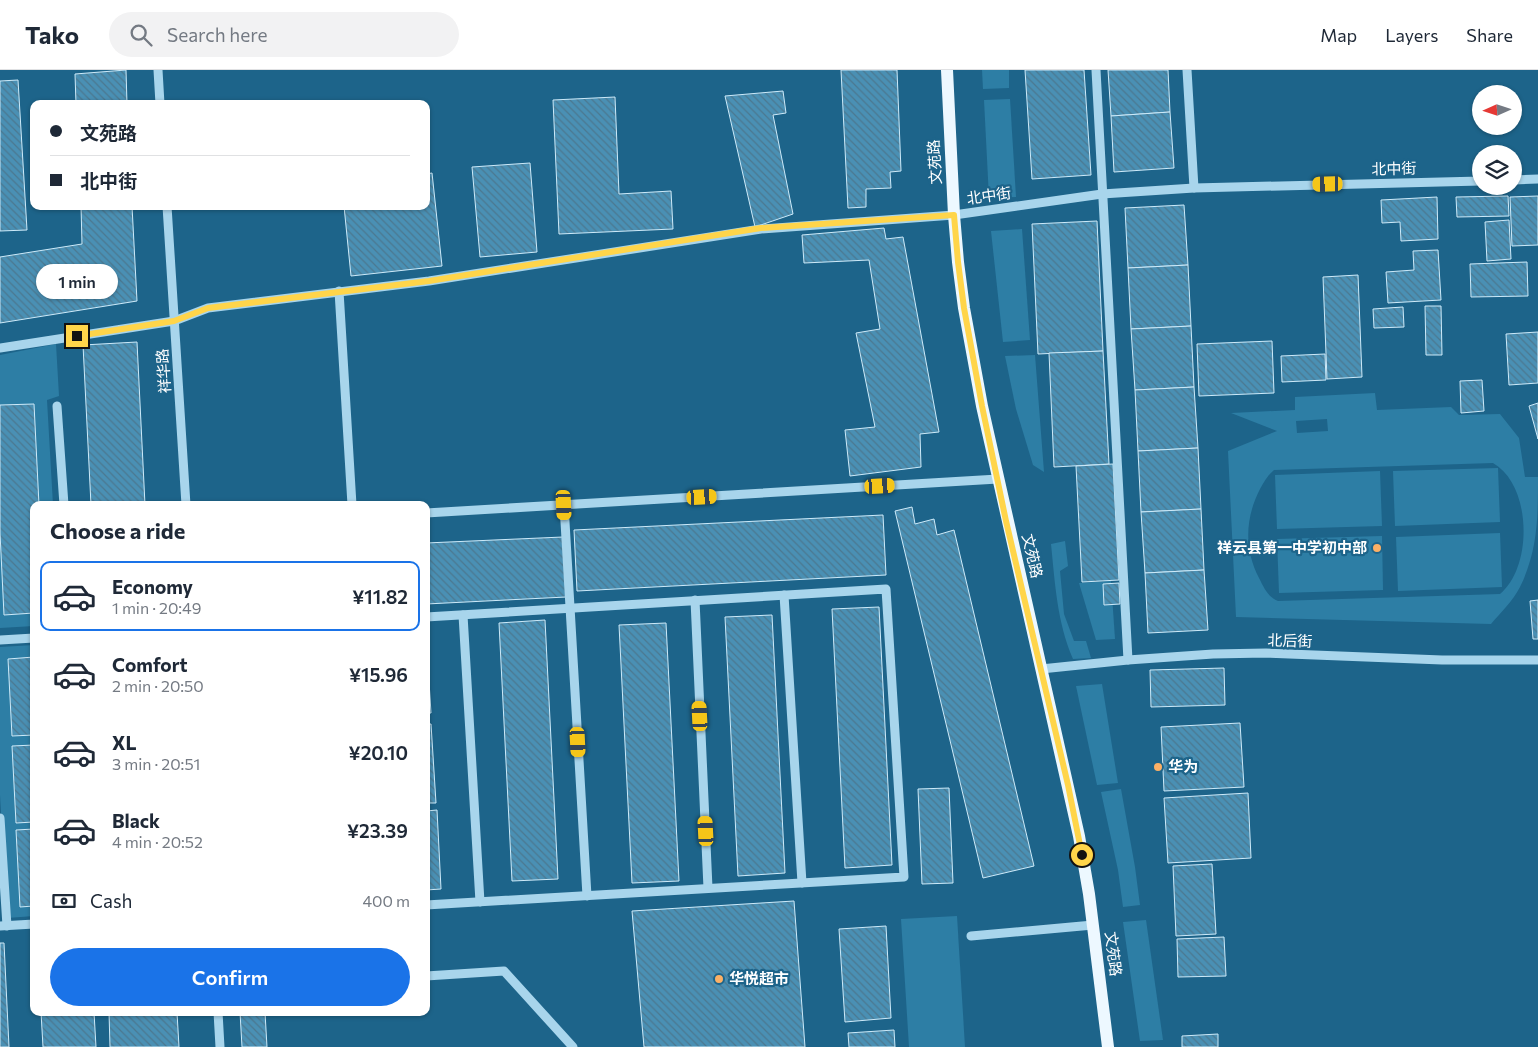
<!DOCTYPE html>
<html lang="en">
<head>
<meta charset="utf-8">
<style>
  :root { --surface:#fff; --page:#f2f2f3; --text:#1f2937; --muted:#747a83; --line:#e0e1e3; --accent:#1a73e8 }
  body { margin:0; font-family:Commissioner,"Noto Sans SC",sans-serif; background:var(--page); color:var(--text); height:100vh; display:flex; flex-direction:column; font-size:19px; white-space:nowrap }
  * { box-sizing:border-box; margin:0 }
  p { font-size:16px; color:var(--muted) }
  .icon { flex:none; width:28px; height:28px; fill:none; stroke:currentColor; stroke-width:2; stroke-linecap:round; stroke-linejoin:round }
  .map { position:relative; flex:1; overflow:hidden }
  .sheet { position:absolute; left:30px; top:431px; width:400px; height:515px; display:flex; flex-direction:column; background:var(--surface); border-radius:10px; box-shadow:0 1px 4px #0004 }
  .sheet>* { flex:none }
  .guide { position:absolute; left:30px; top:30px; width:400px; height:110px; border-radius:10px; box-shadow:0 1px 4px #0004; display:grid; align-content:center; height:110px; padding:0 20px; background:var(--surface) }
  .needle { width:32px; rotate:267deg }
  .fabs { position:absolute; left:1472px; top:15px; display:grid; gap:10px }
  .fabs a { display:grid; place-items:center; width:50px; height:50px; border-radius:50%; background:var(--surface); box-shadow:0 1px 4px #0004; font-size:25px }
  .end { position:absolute; width:22px; height:22px; margin:-11px; border:6px solid #ffd54a; background:#111; box-shadow:0 0 0 2px #111 }
  .from { border-radius:50% }
  .bubble { position:absolute; height:35px; border-radius:18px; background:var(--surface); box-shadow:0 1px 4px #0004; font-size:16px; font-weight:600; line-height:35px; text-align:center }
  .car { position:absolute; width:15px; height:30px; margin:-15px -8px; border-radius:6px; box-shadow:0 0 4px 1px #0007; background:linear-gradient(#f5c518 24%,#345 0 40%,#f5c518 0 76%,#345 0 86%,#f5c518 0) }
  .guide b { display:flex; align-items:center; gap:18px; height:48px; font-size:19px }
  .guide b+b { border-top:1px solid var(--line) }
  .guide i { width:12px; height:12px; background:var(--text) }
  ul { padding:0; list-style:none }
  li { display:flex; align-items:center; gap:15px; height:70px; margin:0 10px 8px; padding:0 10px; border:2px solid transparent; border-radius:10px }
  li div { flex:1 }
  li b { display:block; font-size:19px }
  li em { font-style:normal; font-weight:600 }
  li.active { border-color:var(--accent) }
  li>.icon { width:45px; height:45px; stroke-width:1.5 }
  h2 { padding:0 20px; font-size:22px; line-height:60px }
  .pay { display:flex; align-items:center; gap:12px; height:55px; padding:0 20px; font-size:19px }
  .pay p { margin-inline-start:auto }
  .action { display:flex; gap:10px; margin-top:auto; padding:10px 20px }
  .action a { flex:1; height:58px; border-radius:30px; background:var(--accent); color:#fff; font-size:20px; font-weight:600; line-height:58px; text-align:center }
  header { display:flex; align-items:center; gap:30px; box-sizing:border-box; height:70px; padding:0 25px; background:var(--surface); border-bottom:1px solid var(--line) }
  header strong { font-size:24px }
  nav { display:flex; gap:28px; margin-inline-start:auto; font-size:18px }
  .search { width:350px; height:45px; background:var(--page); display:flex; align-items:center; gap:12px; box-sizing:border-box; padding:0 18px; border-radius:28px; color:var(--muted); font-size:19px }
  .map>svg:first-child { display:block }
</style>
</head>
<body>
<header>
<strong>Tako</strong>
<div class="search"><svg class="icon" aria-label="search" viewBox="0 0 24 24"><circle cx="10" cy="10" r="6"/><path d="M15 15l6 6"/></svg>Search here</div>
<nav><a>Map</a><a>Layers</a><a>Share</a></nav>
</header>
<div class="map">
<svg width="1538" height="977" viewBox="0 0 1538 977">
  <defs>
    <pattern id="building-back-hatch" width="6" height="6" patternUnits="userSpaceOnUse" patternTransform="scale(1.25)"><rect width="6" height="6" fill="#4a90b4"/><path d="M-1 5l2 2M0 0l6 6M5-1l2 2" fill="none" stroke="#4b7890"/></pattern>
  </defs>
  <rect width="100%" height="100%" fill="#1d648a"/>
  <g fill="#2d7ea5" fill-rule="evenodd">
    <polygon points="982,0 1009,0 1009,18 983,19"/>
    <polygon points="1010,29 1016,127 989,128 984,30"/>
    <polygon points="1022,159 1030,270 1003,272 991,161"/>
    <polygon points="56,274 59,326 47,330 53,435 34,435 34,556 0,558 0,285"/>
    <polygon points="1035,285 1044,402 1033,395 1016,339 1005,286"/>
    <path d="M1375,323L1377,340L1451,337L1459,345L1500,344L1519,368L1525,407H1538C1538,447 1538,480 1520,517C1513,531 1501,542 1491,554L1236,547L1228,381L1277,361L1231,343L1295,340V327ZM1327,349L1328,361L1297,363L1296,351ZM1493,393C1532,415 1533,497 1500,524L1278,531C1268,527 1264,518 1259,508C1244,479 1245,448 1260,419C1264,412 1268,405 1274,400Z"/>
    <polygon points="1498,398 1500,452 1395,456 1393,401"/>
    <polygon points="1380,401 1382,456 1277,459 1275,405"/>
    <polygon points="1500,463 1502,517 1398,521 1396,467"/>
    <polygon points="1382,466 1383,520 1279,523 1277,469"/>
    <path d="M1065,471L1068,496L1060,501L1064,544L1074,571H1086L1091,588L1073,589C1057,552 1055,513 1051,474Z"/>
    <polygon points="1111,511 1115,569 1096,570 1079,513"/>
    <polygon points="34,575 34,846 7,848 0,725 0,577"/>
    <polygon points="1102,614 1118,713 1097,715 1076,616"/>
    <polygon points="1121,719 1135,797 1140,835 1123,837 1118,800 1101,722"/>
    <polygon points="957,846 965,977 909,977 901,849"/>
    <polygon points="1146,850 1163,970 1140,971 1123,852"/>
  </g>
  <g fill="url(#building-back-hatch)" stroke="#cdeaf9">
    <polygon points="126,0 127,34 76,34 75,4"/>
    <polygon points="841,0 897,0 901,101 890,102 891,118 866,119 866,137 848,138"/>
    <polygon points="1025,0 1084,0 1091,105 1032,109"/>
    <polygon points="1108,0 1168,0 1170,42 1111,46"/>
    <polygon points="18,10 27,160 0,161 0,11"/>
    <polygon points="783,21 786,43 773,45 793,144 755,157 725,26"/>
    <polygon points="615,27 619,124 671,121 673,159 559,164 553,30"/>
    <polygon points="1170,42 1174,98 1114,102 1111,46"/>
    <polygon points="530,93 537,182 480,187 472,97"/>
    <polygon points="432,103 442,196 351,206 344,136 426,136 426,104"/>
    <polygon points="1508,126 1509,146 1457,147 1456,127"/>
    <polygon points="1538,126 1538,175 1512,176 1510,127"/>
    <polygon points="1437,127 1438,169 1401,171 1400,152 1382,153 1381,130"/>
    <polygon points="1184,135 1188,195 1128,198 1125,138"/>
    <polygon points="81,136 132,136 137,231 0,253 0,187 82,174"/>
    <polygon points="1509,150 1511,189 1487,191 1485,152"/>
    <polygon points="1097,151 1103,281 1038,284 1032,154"/>
    <polygon points="884,158 886,169 903,167 939,362 920,364 921,397 850,406 845,360 875,357 856,263 880,259 869,190 804,193 802,165"/>
    <polygon points="1438,180 1441,230 1388,233 1386,202 1414,200 1413,181"/>
    <polygon points="1527,192 1528,226 1471,227 1470,194"/>
    <polygon points="1188,195 1191,256 1131,259 1128,198"/>
    <polygon points="1358,205 1362,307 1327,309 1323,207"/>
    <polygon points="1425,236 1441,236 1442,285 1426,285"/>
    <polygon points="1403,237 1404,257 1374,258 1373,239"/>
    <polygon points="1191,256 1194,317 1135,320 1131,259"/>
    <polygon points="1538,262 1538,313 1509,315 1506,264"/>
    <polygon points="1272,271 1274,323 1199,326 1197,274"/>
    <polygon points="137,272 145,435 91,435 83,275"/>
    <polygon points="1103,281 1109,394 1054,397 1049,283"/>
    <polygon points="1325,284 1326,310 1282,312 1281,286"/>
    <polygon points="1482,310 1484,341 1461,343 1460,311"/>
    <polygon points="1194,317 1198,378 1138,381 1135,320"/>
    <polygon points="1538,333 1538,369 1529,336"/>
    <polygon points="34,334 39,435 34,435 34,543 4,545 0,463 0,335"/>
    <polygon points="1198,378 1201,439 1141,442 1138,381"/>
    <polygon points="1113,394 1119,510 1082,512 1076,396"/>
    <polygon points="912,437 915,454 934,449 937,465 954,460 1034,796 983,808 895,441"/>
    <polygon points="1201,439 1204,500 1145,503 1141,442"/>
    <polygon points="883,445 886,505 577,521 574,460"/>
    <polygon points="563,467 566,527 426,534 426,473"/>
    <polygon points="1204,500 1208,560 1148,563 1145,503"/>
    <polygon points="1119,513 1120,534 1104,535 1103,514"/>
    <polygon points="1538,530 1538,569 1533,569 1530,531"/>
    <polygon points="879,537 892,795 845,798 832,539"/>
    <polygon points="772,545 785,803 738,806 725,547"/>
    <polygon points="545,550 558,809 512,811 499,553"/>
    <polygon points="666,553 679,811 632,813 619,555"/>
    <polygon points="426,564 431,643 426,643"/>
    <polygon points="34,587 34,665 12,666 8,589"/>
    <polygon points="1224,598 1225,635 1151,637 1150,600"/>
    <polygon points="1240,653 1244,717 1164,721 1161,657"/>
    <polygon points="426,654 431,654 436,733 426,733"/>
    <polygon points="34,675 34,752 16,753 12,676"/>
    <polygon points="949,718 953,813 922,814 918,719"/>
    <polygon points="1248,723 1251,788 1168,793 1164,728"/>
    <polygon points="437,740 441,819 426,820 426,741"/>
    <polygon points="34,759 34,836 20,837 16,760"/>
    <polygon points="1212,794 1216,864 1176,866 1173,796"/>
    <polygon points="794,831 805,977 644,977 632,841"/>
    <polygon points="886,856 891,948 845,952 839,859"/>
    <polygon points="1224,867 1226,906 1178,907 1177,869"/>
    <polygon points="0,873 4,873 9,977 0,977"/>
    <polygon points="41,942 94,942 96,977 43,977"/>
    <polygon points="109,942 177,942 179,977 110,977"/>
    <polygon points="240,942 265,942 267,977 242,977"/>
    <polygon points="894,960 895,977 849,977 848,963"/>
    <polygon points="1218,964 1218,977 1182,977 1182,966"/>
  </g>
  <g fill="none" stroke-linecap="round" stroke-linejoin="round">
    <g stroke="#a8d5ec" stroke-width="9">
      <polyline points="158,0 160,34"/>
      <polyline points="1096,0 1128,590"/>
      <polyline points="1187,0 1194,118"/>
      <polyline points="1514,110 1538,109"/>
      <polyline points="167,136 186,435"/>
      <polyline points="339,221 352,435"/>
      <polyline points="0,278 174,251 208,238 429,211 761,159 954,145 1102,124 1194,118 1481,111"/>
      <polyline points="57,336 64,435"/>
      <polyline points="564,435 587,826"/>
      <polyline points="426,443 998,409"/>
      <polyline points="784,525 802,813"/>
      <polyline points="695,530 708,818"/>
      <polyline points="463,545 480,832"/>
      <polyline points="426,547 886,519 904,807 426,835"/>
      <polyline points="0,570 34,568"/>
      <polyline points="1041,599 1128,590 1213,584 1266,583 1442,590 1538,590"/>
      <polyline points="0,748 7,856"/>
      <polyline points="0,856 34,854"/>
      <polyline points="971,866 1093,855"/>
      <polyline points="426,906 504,901 573,977"/>
      <polyline points="218,942 220,977"/>
    </g>
    <polyline stroke="#edf8ff" stroke-width="12" points="947,0 954,145 958,192 964,238 982,336 1079,766 1089,824 1108,977"/>
  </g>
  <g fill="none" stroke-linecap="round" stroke-linejoin="round">
    <polyline stroke="#ffd54a" stroke-width="6" points="77,266 174,251 208,238 429,211 761,158 954,145 958,192 964,238 982,336 1006,451 1068,715 1082,785"/>
  </g>
  <g fill="#fbb066" stroke="#1d648a" stroke-width="2">
    <circle cx="1377" cy="478" r="5"/>
    <circle cx="1158" cy="697" r="5"/>
    <circle cx="719" cy="909" r="5"/>
  </g>
  <g text-anchor="middle" stroke-width="4.5" stroke-linejoin="round" paint-order="stroke">
    <g font-size="15" fill="#fff" stroke="#1d648a">
      <text transform="translate(935 92) rotate(-93)" y="5">文苑路</text>
      <text transform="translate(1394 99) rotate(-1)" y="5">北中街</text>
      <text transform="translate(989 126) rotate(-8)" y="5">北中街</text>
      <text transform="translate(164 301) rotate(-94)" y="5">祥华路</text>
      <text transform="translate(1032 486) rotate(77)" y="5">文苑路</text>
      <text transform="translate(1290 571) rotate(2)" y="5">北后街</text>
      <text transform="translate(1113 884) rotate(83)" y="5">文苑路</text>
    </g>
    <g font-size="15" font-weight="bold" fill="#fff" stroke="#1d648a" text-anchor="start">
      <text x="1367" y="483" text-anchor="end">祥云县第一中学初中部</text>
      <text x="1168" y="702">华为</text>
      <text x="729" y="914">华悦超市</text>
    </g>
  </g>
</svg>
<div class="fabs">
<a><svg class="needle" viewBox="-14 -14 28 28"><path d="M0-13l5 13h-10z" fill="#e53935"/><path d="M0 13l5-13h-10z" fill="#747a83"/></svg></a>
<a><svg class="icon" aria-label="layers" viewBox="0 0 24 24"><path d="M12 4l9 5-9 5-9-5zM3 14l9 5 9-5"/></svg></a>
</div>
<i class="end from" style="left:1082px;top:785px"></i>
<i class="end" style="left:77px;top:266px"></i>
<div class="bubble" style="left:36px;top:194px;width:82px">1 min</div>
<i class="car" style="left:1328px;top:114px;rotate:269deg"></i>
<i class="car" style="left:880px;top:416px;rotate:87deg"></i>
<i class="car" style="left:702px;top:427px;rotate:87deg"></i>
<i class="car" style="left:564px;top:435px;rotate:177deg"></i>
<i class="car" style="left:700px;top:646px;rotate:357deg"></i>
<i class="car" style="left:578px;top:672px;rotate:177deg"></i>
<i class="car" style="left:706px;top:761px;rotate:357deg"></i>
<div class="guide">
<b><i class="from"></i>文苑路</b>
<b><i></i>北中街</b>
</div>
<section class="sheet">
<h2>Choose a ride</h2>
<ul>
<li class="active"><svg class="icon" aria-label="car" viewBox="0 0 24 24"><path d="M5 17H2v-5l4-1 3-4h7l3 4 3 1v5h-3M9 17h6M6 11h13"/><circle cx="7" cy="17" r="2"/><circle cx="17" cy="17" r="2"/></svg><div><b>Economy</b><p>1 min · 20:49</p></div><em>¥11.82</em></li>
<li><svg class="icon" aria-label="car" viewBox="0 0 24 24"><path d="M5 17H2v-5l4-1 3-4h7l3 4 3 1v5h-3M9 17h6M6 11h13"/><circle cx="7" cy="17" r="2"/><circle cx="17" cy="17" r="2"/></svg><div><b>Comfort</b><p>2 min · 20:50</p></div><em>¥15.96</em></li>
<li><svg class="icon" aria-label="car" viewBox="0 0 24 24"><path d="M5 17H2v-5l4-1 3-4h7l3 4 3 1v5h-3M9 17h6M6 11h13"/><circle cx="7" cy="17" r="2"/><circle cx="17" cy="17" r="2"/></svg><div><b>XL</b><p>3 min · 20:51</p></div><em>¥20.10</em></li>
<li><svg class="icon" aria-label="car" viewBox="0 0 24 24"><path d="M5 17H2v-5l4-1 3-4h7l3 4 3 1v5h-3M9 17h6M6 11h13"/><circle cx="7" cy="17" r="2"/><circle cx="17" cy="17" r="2"/></svg><div><b>Black</b><p>4 min · 20:52</p></div><em>¥23.39</em></li>
</ul>
<div class="pay"><svg class="icon" aria-label="cash" viewBox="0 0 24 24"><path d="M3 7h18v10H3z"/><circle cx="12" cy="12" r="2"/></svg>Cash<p>400 m</p></div>
<div class="action"><a>Confirm</a></div>
</section>
</div>
</body>
</html>
